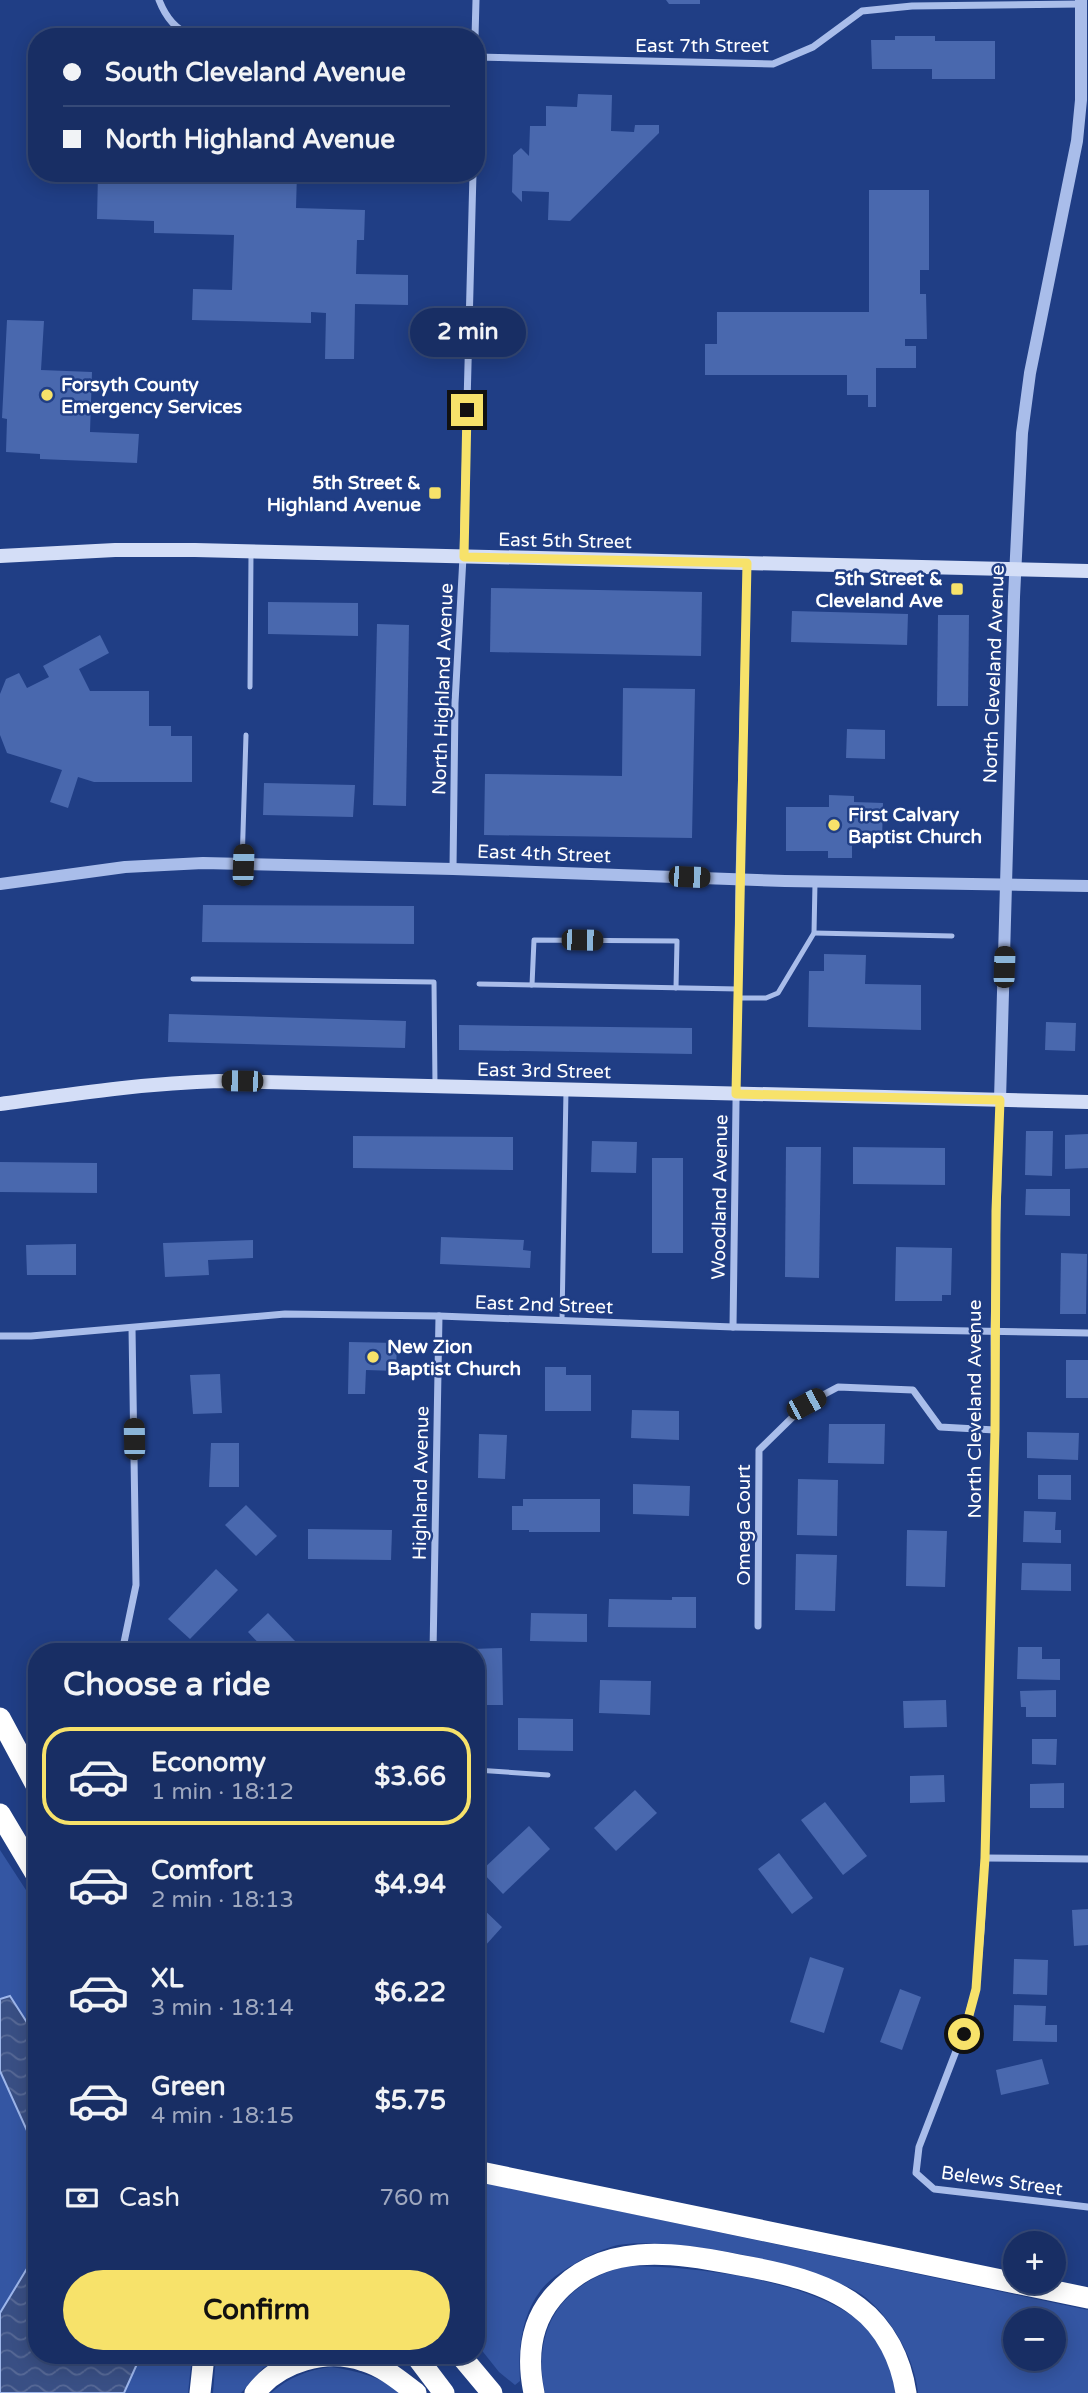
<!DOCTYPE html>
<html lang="en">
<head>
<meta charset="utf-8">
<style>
  :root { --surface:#182e64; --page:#253a6d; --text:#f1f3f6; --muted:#9fa8bf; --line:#364a78; --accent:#f7e26a }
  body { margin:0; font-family:"Varela Round",sans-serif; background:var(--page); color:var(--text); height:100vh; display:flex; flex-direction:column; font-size:26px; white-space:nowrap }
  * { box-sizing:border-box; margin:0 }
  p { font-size:23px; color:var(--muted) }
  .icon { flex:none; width:38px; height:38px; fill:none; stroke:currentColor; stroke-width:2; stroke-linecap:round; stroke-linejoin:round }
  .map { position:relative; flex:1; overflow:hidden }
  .sheet { position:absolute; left:28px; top:1643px; width:457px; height:721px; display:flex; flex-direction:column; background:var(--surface); border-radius:28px; box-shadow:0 4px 18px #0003,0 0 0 2px var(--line) }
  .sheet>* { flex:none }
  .guide { position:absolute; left:28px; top:28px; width:457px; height:154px; border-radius:28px; box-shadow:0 4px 18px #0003,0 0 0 2px var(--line); display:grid; align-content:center; height:154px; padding:0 35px; background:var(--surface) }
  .tools { position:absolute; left:1003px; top:2231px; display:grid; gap:14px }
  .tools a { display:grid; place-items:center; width:63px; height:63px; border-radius:50%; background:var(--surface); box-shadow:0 4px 18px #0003,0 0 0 2px var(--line); font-size:35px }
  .end { position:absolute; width:32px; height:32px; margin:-16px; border:9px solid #f7e26a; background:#111; box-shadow:0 0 0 4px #111 }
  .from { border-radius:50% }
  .bubble { position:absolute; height:49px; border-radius:24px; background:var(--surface); box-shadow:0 4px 18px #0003,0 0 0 2px var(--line); font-size:23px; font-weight:700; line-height:49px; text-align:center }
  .car { position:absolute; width:21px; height:42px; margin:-21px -10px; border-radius:9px; box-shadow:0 0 5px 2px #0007; background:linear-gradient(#222 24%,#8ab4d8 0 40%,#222 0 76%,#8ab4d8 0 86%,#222 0) }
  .guide b { display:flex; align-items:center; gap:24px; height:66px; font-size:26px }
  .guide b+b { border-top:2px solid var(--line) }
  .guide i { width:18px; height:18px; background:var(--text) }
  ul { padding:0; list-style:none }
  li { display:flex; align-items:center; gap:21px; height:98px; margin:0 14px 10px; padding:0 21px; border:4px solid transparent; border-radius:28px }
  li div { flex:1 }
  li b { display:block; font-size:26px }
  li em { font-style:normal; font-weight:700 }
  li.on { border-color:var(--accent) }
  li>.icon { width:63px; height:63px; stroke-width:1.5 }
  h2 { padding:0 35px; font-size:32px; line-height:84px }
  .pay { display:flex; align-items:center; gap:18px; height:77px; padding:0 35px; font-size:26px }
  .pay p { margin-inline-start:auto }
  .button { display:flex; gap:14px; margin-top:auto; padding:14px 35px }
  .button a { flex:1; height:80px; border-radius:42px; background:var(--accent); color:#111; font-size:28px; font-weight:700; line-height:80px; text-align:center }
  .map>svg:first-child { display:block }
</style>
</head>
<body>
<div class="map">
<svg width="1088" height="2393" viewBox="0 0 1088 2393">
  <defs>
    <pattern id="water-waves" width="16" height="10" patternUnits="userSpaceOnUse" patternTransform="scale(1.75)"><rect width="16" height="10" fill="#394f84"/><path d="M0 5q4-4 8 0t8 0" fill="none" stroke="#576996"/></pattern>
  </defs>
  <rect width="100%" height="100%" fill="#203e85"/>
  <g fill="#3456a3" fill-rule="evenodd">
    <polygon points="0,1850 37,1907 37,2038 10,1996 0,1999"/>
    <polygon points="0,2071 29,2135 37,2196 35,2257 0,2313"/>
    <path d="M476,2181L1088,2310V2393H918C915,2359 892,2319 865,2297C845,2281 788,2265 761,2259C726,2250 653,2239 618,2245C605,2248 590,2255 579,2261C566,2269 550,2278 541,2290C521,2316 518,2350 520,2381L515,2385L499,2372L476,2343ZM1015,2320H1054V2359H1015Z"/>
    <path d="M627,2266C691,2266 810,2279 860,2322C880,2340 893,2367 895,2393H545C531,2327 563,2282 627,2266Z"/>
    <polygon points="138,2356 192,2356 188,2393 124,2393 137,2364"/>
    <polygon points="216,2356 287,2356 263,2368 241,2393 213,2393"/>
    <path d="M331,2367C358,2371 380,2377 403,2393H271C289,2377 308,2370 331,2367Z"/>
  </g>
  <g fill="url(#water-waves)" stroke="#9db6eb" stroke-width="2">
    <polygon points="10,1996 37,2038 37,2196 29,2135 0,2071 0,1999"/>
    <polygon points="37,2225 37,2356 138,2356 137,2364 124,2393 0,2393 0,2313 34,2257"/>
  </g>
  <g fill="#4968ae">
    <polygon points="666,0 700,0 700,4 669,4"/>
    <polygon points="895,36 935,36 935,41 995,41 995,79 932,79 932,69 872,69 871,40 895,40"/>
    <polygon points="578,94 612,95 611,131 634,132 635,125 659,125 659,133 570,221 548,220 549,192 522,191 522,202 512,192 513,155 521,148 529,156 530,126 546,126 546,106 577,107"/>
    <polygon points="98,173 297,173 296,208 365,210 364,240 357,240 356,274 408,275 408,305 355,304 354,359 325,359 326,313 311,312 311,323 192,320 193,289 232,290 234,235 154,233 154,221 97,219"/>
    <polygon points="869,190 929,190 929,270 920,270 920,294 926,294 927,339 905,339 905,346 916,346 916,368 876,368 876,407 868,407 868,395 847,395 847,375 705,375 705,344 717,344 717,312 869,312"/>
    <polygon points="7,320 44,321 41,370 92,372 90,432 139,434 137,463 40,459 40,454 6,452 7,419 2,418"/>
    <polygon points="491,588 702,592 701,656 490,652"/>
    <polygon points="268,602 358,603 358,636 268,634"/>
    <polygon points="792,611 908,614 907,645 791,642"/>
    <polygon points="938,615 969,615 968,706 937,706"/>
    <polygon points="377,624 409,625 406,806 373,805"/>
    <polygon points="100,635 109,653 79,669 90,691 149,691 149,726 171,726 171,736 192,736 192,782 94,782 78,777 68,808 50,802 62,770 7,753 0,735 0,694 6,679 19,673 27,688 49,677 43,666"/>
    <polygon points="623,688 695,689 692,838 484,835 485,774 622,776"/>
    <polygon points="847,729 885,730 885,759 846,758"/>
    <polygon points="264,783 355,785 353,817 263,815"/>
    <polygon points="829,795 854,796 854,802 883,803 882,842 852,842 852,858 828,858 828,851 786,851 786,807 829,807"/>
    <polygon points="203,905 414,906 414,944 202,942"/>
    <polygon points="824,954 866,955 865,984 921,985 921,1030 808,1027 809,971 824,971"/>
    <polygon points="169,1014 406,1021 405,1048 168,1042"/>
    <polygon points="1046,1022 1076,1023 1075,1051 1045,1050"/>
    <polygon points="459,1025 692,1028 692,1054 459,1050"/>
    <polygon points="1026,1131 1053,1131 1052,1176 1025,1175"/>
    <polygon points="1088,1134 1088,1168 1065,1169 1065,1135"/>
    <polygon points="353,1136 513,1137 513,1170 353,1168"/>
    <polygon points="592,1141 637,1142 636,1173 591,1172"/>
    <polygon points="786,1147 821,1147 819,1278 785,1277"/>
    <polygon points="853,1147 945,1148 945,1185 853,1184"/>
    <rect x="652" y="1158" width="31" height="95"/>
    <polygon points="0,1162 97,1163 97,1193 0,1192"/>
    <polygon points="1026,1189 1070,1189 1070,1216 1025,1215"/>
    <polygon points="441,1237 524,1240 523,1250 531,1251 530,1268 440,1264"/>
    <polygon points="253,1240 253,1258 208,1260 209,1275 165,1277 163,1243"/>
    <polygon points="76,1244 76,1275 27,1275 26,1245"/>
    <polygon points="896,1247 952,1248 951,1295 942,1295 942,1301 895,1301"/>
    <polygon points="1061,1253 1087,1254 1086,1314 1060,1314"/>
    <polygon points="349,1342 397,1343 396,1371 366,1370 365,1394 348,1394"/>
    <rect x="1066" y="1360" width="22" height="38"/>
    <polygon points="545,1367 566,1367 566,1375 591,1375 591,1411 545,1411"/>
    <polygon points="220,1374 222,1413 193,1414 190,1375"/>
    <polygon points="632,1410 679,1411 679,1440 631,1438"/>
    <polygon points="829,1424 885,1424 884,1464 828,1463"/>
    <polygon points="1027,1432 1079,1433 1078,1460 1027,1458"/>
    <polygon points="479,1434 507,1435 505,1479 478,1478"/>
    <polygon points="211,1443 239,1443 239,1487 209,1487"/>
    <polygon points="1038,1475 1071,1475 1071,1500 1038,1499"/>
    <polygon points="798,1479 838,1480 837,1536 797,1535"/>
    <polygon points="633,1484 690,1486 689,1516 633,1514"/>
    <polygon points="523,1499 600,1499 600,1532 529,1532 529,1530 512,1530 512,1506 523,1506"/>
    <polygon points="246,1505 277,1536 256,1556 225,1525"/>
    <polygon points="1024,1511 1056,1512 1055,1530 1061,1530 1061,1543 1023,1542"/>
    <polygon points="308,1529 392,1530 391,1560 308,1559"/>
    <polygon points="907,1530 947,1531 945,1587 906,1586"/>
    <polygon points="796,1554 837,1555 835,1611 795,1610"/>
    <polygon points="1022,1563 1071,1564 1071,1591 1021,1590"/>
    <polygon points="216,1569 238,1590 190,1639 168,1619"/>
    <polygon points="672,1597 696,1597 696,1628 608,1627 609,1599 672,1600"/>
    <polygon points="268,1613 295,1641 284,1652 267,1652 248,1632"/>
    <polygon points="531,1613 587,1614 587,1642 530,1641"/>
    <polygon points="1018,1647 1042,1647 1042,1659 1060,1659 1060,1680 1017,1679"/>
    <polygon points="502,1648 503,1705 476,1705 476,1652 472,1652 471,1649"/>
    <polygon points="600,1680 651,1681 650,1715 599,1713"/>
    <polygon points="1056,1690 1056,1717 1026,1717 1026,1707 1021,1707 1020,1691"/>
    <polygon points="946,1700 947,1727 904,1728 903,1701"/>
    <polygon points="518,1718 573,1719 573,1751 518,1750"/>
    <polygon points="1032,1739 1057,1739 1056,1765 1032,1764"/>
    <polygon points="944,1775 945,1802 910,1803 910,1776"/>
    <polygon points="1064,1783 1064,1808 1030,1808 1030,1784"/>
    <polygon points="635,1790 657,1813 616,1851 594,1828"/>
    <polygon points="825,1802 867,1856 843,1875 801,1820"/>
    <polygon points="529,1826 550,1849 503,1894 481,1871"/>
    <polygon points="779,1853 813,1898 792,1914 758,1869"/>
    <polygon points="480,1906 502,1927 476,1956 476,1910"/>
    <polygon points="1088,1909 1088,1945 1074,1946 1072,1910"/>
    <polygon points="810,1957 844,1968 824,2033 790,2022"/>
    <polygon points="1014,1959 1048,1960 1047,1995 1013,1994"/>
    <polygon points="900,1989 921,1997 902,2050 880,2042"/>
    <polygon points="1014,2005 1046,2006 1045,2025 1057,2025 1057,2042 1013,2041"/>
    <polygon points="1042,2059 1049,2084 1001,2095 996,2070"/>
  </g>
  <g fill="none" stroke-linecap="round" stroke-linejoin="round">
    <g stroke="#a9bdea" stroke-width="5">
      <polyline points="250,687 251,554"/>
      <polyline points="242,865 246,735"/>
      <polyline points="814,933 952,936"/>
      <polyline points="193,979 434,982 435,1086"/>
      <polyline points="479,984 738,989"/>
      <polyline points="532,985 534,940 677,941 676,988"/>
      <polyline points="738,998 766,998 778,993 814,933 815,883"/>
      <polyline points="562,1320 566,1090"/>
      <polyline points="476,1770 548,1775"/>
    </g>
    <g stroke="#a9bdea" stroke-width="7">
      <path d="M159,0C166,18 176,30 194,37"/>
      <polyline points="475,37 476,0"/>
      <polyline points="476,57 773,64 813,47 862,11 912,6 1081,4"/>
      <polyline points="453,869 455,703 463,557 473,173"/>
      <polyline points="1000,1100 994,1331 995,1430 985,1858 981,1930 976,1989 963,2033 919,2147 916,2173 934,2189 1088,2207"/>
      <polyline points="733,1327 739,879 747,563"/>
      <polyline points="0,1336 31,1336 285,1314 439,1316 733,1327 1088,1333"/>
      <polyline points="758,1626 759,1450 806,1404 838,1387 913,1390 940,1427 995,1430"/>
      <polyline points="122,1652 136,1585 132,1328"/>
      <polyline points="433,1652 439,1316"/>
      <polyline points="985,1858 1088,1859"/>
    </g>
    <g stroke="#a9bdea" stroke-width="12">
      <polyline points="0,884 125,867 203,863 453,869 785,881 1088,886"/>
      <polyline points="1000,1100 1014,597 1022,433 1030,373 1077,141 1081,100 1081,0"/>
    </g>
    <g stroke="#d4def7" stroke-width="14">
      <polyline points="0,556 115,550 195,550 1088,571"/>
      <path d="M0,1104C73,1094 146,1083 219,1081L1088,1102"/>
    </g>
    <g stroke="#fff" stroke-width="21">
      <polyline points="0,1718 37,1787"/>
      <polyline points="0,1814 37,1876"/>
      <polyline points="476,2171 1088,2298"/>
      <polyline points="416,2356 444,2393"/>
      <polyline points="461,2356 492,2393"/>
      <polyline points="200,2393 204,2356"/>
      <path d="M255,2393C279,2361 327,2348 364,2361C384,2367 400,2381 416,2393"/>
      <path d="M534,2393C527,2359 529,2326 552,2298C600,2240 673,2252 739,2265C779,2272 826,2282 858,2307C886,2328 901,2360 906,2393"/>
    </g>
  </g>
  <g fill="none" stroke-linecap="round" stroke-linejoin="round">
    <polyline stroke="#f7e26a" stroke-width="9" points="467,410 464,557 747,563 736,1094 1000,1100 996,1211 995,1430 985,1858 976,1989 964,2034"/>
  </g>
  <g fill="#f7e26a" stroke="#203e85" stroke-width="2.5">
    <circle cx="47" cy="395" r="7"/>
    <rect x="428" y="486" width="14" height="14" rx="3.5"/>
    <rect x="950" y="582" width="14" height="14" rx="3.5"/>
    <circle cx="834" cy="825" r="7"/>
    <circle cx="373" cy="1357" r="7"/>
  </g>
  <g text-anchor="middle" stroke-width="5" stroke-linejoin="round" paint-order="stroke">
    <g font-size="19" fill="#fff" stroke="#203e85">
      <text x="702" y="52">East 7th Street</text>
      <text transform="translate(565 540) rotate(1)" y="7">East 5th Street</text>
      <text transform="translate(993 674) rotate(-88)" y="7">North Cleveland Avenue</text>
      <text transform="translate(442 689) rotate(-88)" y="7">North Highland Avenue</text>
      <text transform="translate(544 853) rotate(2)" y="7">East 4th Street</text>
      <text transform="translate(544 1070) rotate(1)" y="7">East 3rd Street</text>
      <text transform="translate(719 1197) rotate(-89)" y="7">Woodland Avenue</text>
      <text transform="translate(544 1304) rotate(2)" y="7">East 2nd Street</text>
      <text transform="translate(974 1409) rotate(-90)" y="7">North Cleveland Avenue</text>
      <text transform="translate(420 1483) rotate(-89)" y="7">Highland Avenue</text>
      <text transform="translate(743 1525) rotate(-90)" y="7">Omega Court</text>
      <text transform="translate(1002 2180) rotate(8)" y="7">Belews Street</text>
    </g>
    <g font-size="19" font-weight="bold" fill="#fff" stroke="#203e85" text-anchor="start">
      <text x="61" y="391">Forsyth County<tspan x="61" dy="22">Emergency Services</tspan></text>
      <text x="421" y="489" text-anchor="end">5th Street &amp;<tspan x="421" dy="22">Highland Avenue</tspan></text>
      <text x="943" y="585" text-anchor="end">5th Street &amp;<tspan x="943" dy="22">Cleveland Ave</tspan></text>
      <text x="848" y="821">First Calvary<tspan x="848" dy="22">Baptist Church</tspan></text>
      <text x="387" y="1353">New Zion<tspan x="387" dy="22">Baptist Church</tspan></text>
    </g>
  </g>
</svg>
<div class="tools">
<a>+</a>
<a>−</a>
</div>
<i class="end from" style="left:964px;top:2034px"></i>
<i class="end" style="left:467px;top:410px"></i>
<div class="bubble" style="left:410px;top:308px;width:116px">2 min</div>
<i class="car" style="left:243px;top:865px;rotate:2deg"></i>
<i class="car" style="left:689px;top:877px;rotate:92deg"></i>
<i class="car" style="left:582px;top:940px;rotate:91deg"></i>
<i class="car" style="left:1004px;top:967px;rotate:2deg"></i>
<i class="car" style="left:242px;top:1081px;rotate:271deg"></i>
<i class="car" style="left:806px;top:1404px;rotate:62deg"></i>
<i class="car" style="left:134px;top:1439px;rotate:359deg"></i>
<div class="guide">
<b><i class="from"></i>South Cleveland Avenue</b>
<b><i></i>North Highland Avenue</b>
</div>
<section class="sheet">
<h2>Choose a ride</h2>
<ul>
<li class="on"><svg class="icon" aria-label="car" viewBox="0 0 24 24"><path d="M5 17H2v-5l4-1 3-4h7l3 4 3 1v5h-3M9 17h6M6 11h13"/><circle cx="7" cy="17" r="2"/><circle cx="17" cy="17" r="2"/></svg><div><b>Economy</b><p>1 min · 18:12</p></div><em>$3.66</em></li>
<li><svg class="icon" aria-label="car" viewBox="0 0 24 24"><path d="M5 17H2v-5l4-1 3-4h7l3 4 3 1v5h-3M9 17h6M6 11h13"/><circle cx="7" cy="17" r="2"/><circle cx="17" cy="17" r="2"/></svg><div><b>Comfort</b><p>2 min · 18:13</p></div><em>$4.94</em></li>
<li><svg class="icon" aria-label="car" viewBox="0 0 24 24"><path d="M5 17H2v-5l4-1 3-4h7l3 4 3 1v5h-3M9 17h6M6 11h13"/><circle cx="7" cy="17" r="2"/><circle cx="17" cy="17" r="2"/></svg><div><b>XL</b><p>3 min · 18:14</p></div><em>$6.22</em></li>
<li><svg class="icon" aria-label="car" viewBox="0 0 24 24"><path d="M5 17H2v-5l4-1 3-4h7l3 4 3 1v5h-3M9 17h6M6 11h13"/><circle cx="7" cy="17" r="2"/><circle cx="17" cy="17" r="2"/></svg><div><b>Green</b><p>4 min · 18:15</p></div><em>$5.75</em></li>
</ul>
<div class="pay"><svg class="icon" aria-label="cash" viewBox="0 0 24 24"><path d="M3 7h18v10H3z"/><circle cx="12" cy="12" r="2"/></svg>Cash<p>760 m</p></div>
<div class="button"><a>Confirm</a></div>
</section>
</div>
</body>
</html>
